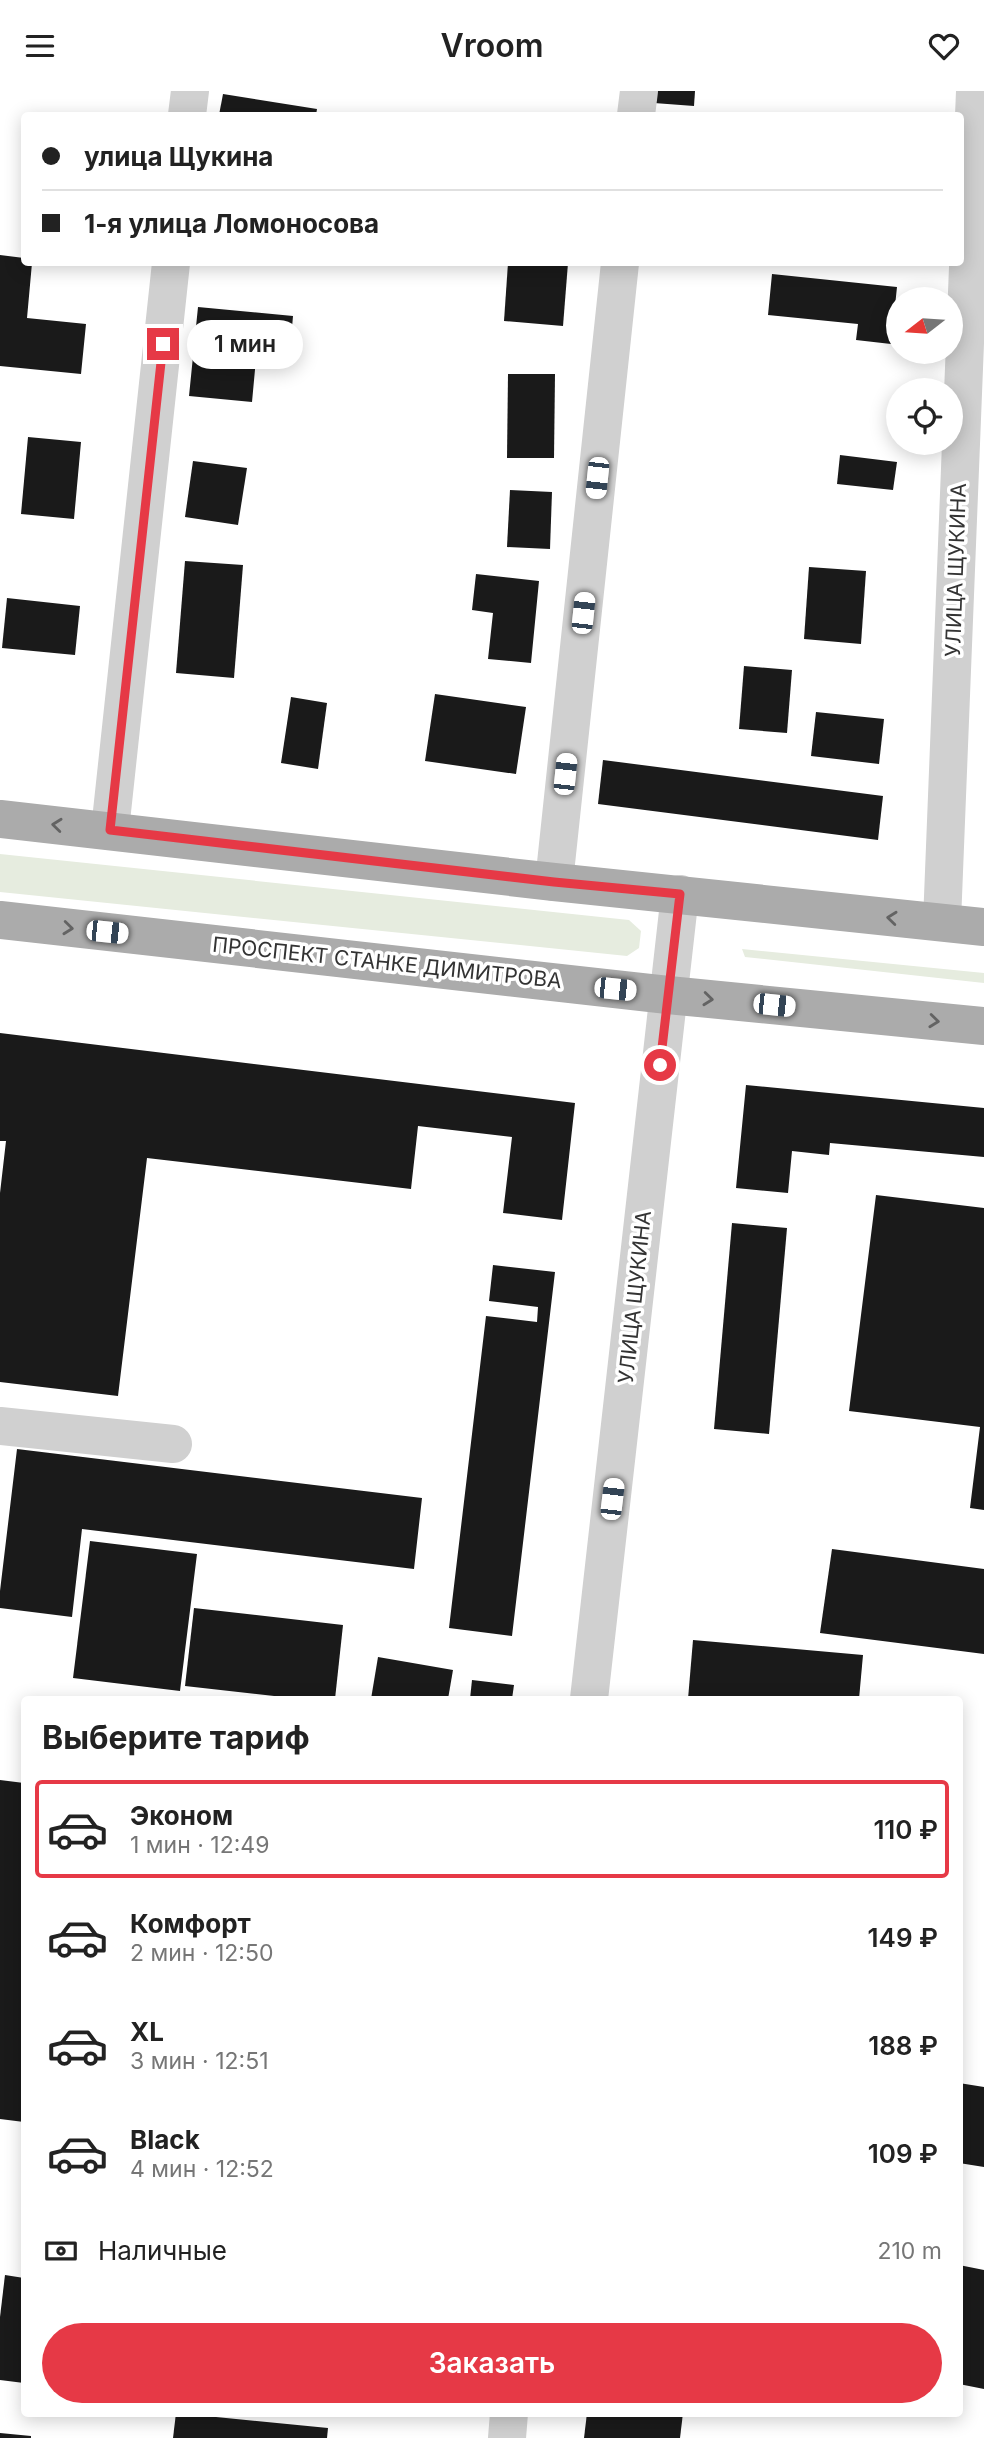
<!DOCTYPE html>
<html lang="ru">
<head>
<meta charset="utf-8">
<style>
  :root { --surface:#fff; --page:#f2f2f2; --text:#222; --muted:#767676; --line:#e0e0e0; --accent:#e63946 }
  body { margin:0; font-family:Inter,sans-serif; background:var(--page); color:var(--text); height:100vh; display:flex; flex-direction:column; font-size:26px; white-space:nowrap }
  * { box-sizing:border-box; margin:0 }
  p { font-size:23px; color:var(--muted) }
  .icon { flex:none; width:38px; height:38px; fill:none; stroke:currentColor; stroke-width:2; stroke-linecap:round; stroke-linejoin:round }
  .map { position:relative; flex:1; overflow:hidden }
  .drawer { position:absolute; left:21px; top:1605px; width:942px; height:721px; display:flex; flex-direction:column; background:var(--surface); border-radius:7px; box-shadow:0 4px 18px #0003 }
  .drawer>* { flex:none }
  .top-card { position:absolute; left:21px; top:21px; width:943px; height:154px; border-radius:7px; box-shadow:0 4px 18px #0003; display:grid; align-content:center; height:154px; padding:0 21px; background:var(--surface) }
  .needle { width:46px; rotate:253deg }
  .buttons { position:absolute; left:886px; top:196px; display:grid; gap:14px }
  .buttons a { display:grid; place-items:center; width:77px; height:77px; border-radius:50%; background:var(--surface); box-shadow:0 4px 18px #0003; font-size:35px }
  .end { position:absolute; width:32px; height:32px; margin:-16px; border:9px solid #e63946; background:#fff; box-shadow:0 0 0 4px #fff }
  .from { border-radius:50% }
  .bubble { position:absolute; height:49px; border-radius:24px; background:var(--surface); box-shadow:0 4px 18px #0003; font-size:23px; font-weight:600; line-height:49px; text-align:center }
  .car { position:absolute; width:21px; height:42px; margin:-21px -10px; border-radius:9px; box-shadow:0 0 5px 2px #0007; background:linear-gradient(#fff 24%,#345 0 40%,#fff 0 76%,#345 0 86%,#fff 0) }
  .top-card b { display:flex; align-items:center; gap:24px; height:66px; font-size:26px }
  .top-card b+b { border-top:2px solid var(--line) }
  .top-card i { width:18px; height:18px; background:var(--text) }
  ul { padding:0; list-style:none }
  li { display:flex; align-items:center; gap:21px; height:98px; margin:0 14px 10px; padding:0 7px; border:4px solid transparent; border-radius:7px }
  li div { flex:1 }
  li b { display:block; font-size:26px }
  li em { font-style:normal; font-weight:600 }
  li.on { border-color:var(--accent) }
  li>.icon { width:63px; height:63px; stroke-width:1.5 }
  h2 { padding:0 21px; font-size:32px; line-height:84px }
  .pay { display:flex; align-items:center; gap:18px; height:77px; padding:0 21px; font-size:26px }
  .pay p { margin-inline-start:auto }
  .button { display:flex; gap:14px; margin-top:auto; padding:14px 21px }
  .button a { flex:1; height:80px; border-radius:42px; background:var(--accent); color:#fff; font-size:28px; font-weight:600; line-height:80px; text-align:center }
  header { display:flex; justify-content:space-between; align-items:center; height:91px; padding:0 21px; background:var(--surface); font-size:32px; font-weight:600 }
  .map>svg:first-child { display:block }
</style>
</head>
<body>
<header><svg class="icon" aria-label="menu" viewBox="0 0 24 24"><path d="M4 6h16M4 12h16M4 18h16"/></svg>Vroom<svg class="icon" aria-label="heart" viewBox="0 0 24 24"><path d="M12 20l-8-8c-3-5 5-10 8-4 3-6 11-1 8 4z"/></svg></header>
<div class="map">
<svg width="984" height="2347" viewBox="0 0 984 2347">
  <rect width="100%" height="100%" fill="#fff"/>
  <g fill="#e6ecdf">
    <polygon points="0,763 629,829 641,840 639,857 627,865 0,801"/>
    <polygon points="742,858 984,882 984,892 745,866"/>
  </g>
  <g fill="#1a1a1a">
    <polygon points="655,0 695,0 694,15 654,12"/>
    <polygon points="223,3 317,18 316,24 219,24"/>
    <polygon points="0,164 24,167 24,172 32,172 27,227 86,233 81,283 0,275"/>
    <polygon points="508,172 568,172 563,235 504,230"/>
    <polygon points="772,183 897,196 891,253 856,249 858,233 768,224"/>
    <polygon points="198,216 293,225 290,260 257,257 252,311 189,305"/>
    <polygon points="508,283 555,283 554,367 507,367"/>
    <polygon points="28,346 81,351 74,428 21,423"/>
    <polygon points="840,364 897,371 893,399 837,393"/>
    <polygon points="193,370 247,377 238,434 185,426"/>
    <polygon points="510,399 552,401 550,458 507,456"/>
    <polygon points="185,470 243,474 234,587 176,582"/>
    <polygon points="809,476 866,480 861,553 804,548"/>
    <polygon points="476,483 539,490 531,572 488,568 493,522 472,519"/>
    <polygon points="7,507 80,515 75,564 2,557"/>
    <polygon points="744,575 792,579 787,642 739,638"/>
    <polygon points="435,603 526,616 516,683 425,670"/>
    <polygon points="291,606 327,612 318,678 281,672"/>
    <polygon points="816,621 884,628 879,673 811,665"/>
    <polygon points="603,669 883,705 878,749 598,713"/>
    <polygon points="0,942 575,1012 562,1129 503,1122 512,1046 418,1035 411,1098 147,1067 118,1305 0,1291 0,1102 6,1050 0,1050"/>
    <polygon points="746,994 984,1017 984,1066 830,1052 829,1064 792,1060 788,1102 736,1097"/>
    <polygon points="876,1104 984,1117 984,1419 970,1417 980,1336 849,1320"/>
    <polygon points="732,1132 787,1137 769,1343 714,1338"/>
    <polygon points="493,1174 555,1181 512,1545 449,1537 486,1225 537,1231 538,1216 489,1210"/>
    <polygon points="17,1358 422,1407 414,1478 82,1438 72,1526 0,1517 0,1500"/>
    <polygon points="90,1450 197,1463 180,1600 73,1587"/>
    <polygon points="832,1458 984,1478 984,1563 820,1542"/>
    <polygon points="194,1517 343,1534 335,1608 301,1608 185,1595"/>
    <polygon points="693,1549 863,1564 859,1608 688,1608"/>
    <polygon points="378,1566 453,1579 448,1608 371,1608"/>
    <polygon points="472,1589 514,1594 512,1608 470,1608"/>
    <polygon points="0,1689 24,1692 24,2031 0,2028"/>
    <polygon points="959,1992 984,1996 984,2076 959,2072"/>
    <polygon points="959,2174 984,2179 984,2298 959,2293"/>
    <polygon points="5,2184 24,2187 24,2292 0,2289 0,2226"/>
    <polygon points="176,2322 328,2337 327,2347 173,2347"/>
    <polygon points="587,2322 683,2322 680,2347 584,2347"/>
    <polygon points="0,2342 31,2345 31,2347 0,2347"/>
  </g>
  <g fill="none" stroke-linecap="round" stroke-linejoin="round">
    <g stroke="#d0d0d0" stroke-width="38">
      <polyline points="187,24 190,0"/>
      <polyline points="636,24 639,0"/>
      <polyline points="110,739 171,172"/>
      <polyline points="554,791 620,172"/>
      <polyline points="942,831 975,0"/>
      <polyline points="0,1335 173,1353"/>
      <polyline points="589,1608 680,803"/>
      <polyline points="507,2347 509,2322"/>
    </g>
    <g stroke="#ababab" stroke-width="38">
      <polyline points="0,728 554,791 984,836"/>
      <polyline points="0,829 668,904 984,935"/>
    </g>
  </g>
  <defs><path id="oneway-chevron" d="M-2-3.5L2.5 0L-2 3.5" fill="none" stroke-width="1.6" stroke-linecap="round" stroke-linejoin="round" transform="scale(1.75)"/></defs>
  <g stroke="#636363">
    <use href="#oneway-chevron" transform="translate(57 734) rotate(-174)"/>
    <use href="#oneway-chevron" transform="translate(892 827) rotate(-174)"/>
    <use href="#oneway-chevron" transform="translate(68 837) rotate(6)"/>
    <use href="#oneway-chevron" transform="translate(708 908) rotate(6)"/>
    <use href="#oneway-chevron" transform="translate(934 930) rotate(6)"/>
  </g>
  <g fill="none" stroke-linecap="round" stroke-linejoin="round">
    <polyline stroke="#e63946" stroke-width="9" points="163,253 110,739 554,791 680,803 660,974"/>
  </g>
  <g text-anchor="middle" stroke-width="7" stroke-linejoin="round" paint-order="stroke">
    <g font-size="21" fill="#333" stroke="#fff">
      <text transform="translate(956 479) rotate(-88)" y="7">УЛИЦА ЩУКИНА</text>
      <text transform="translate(387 872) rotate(6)" y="7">ПРОСПЕКТ СТАНКЕ ДИМИТРОВА</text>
      <text transform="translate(635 1206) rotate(-84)" y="7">УЛИЦА ЩУКИНА</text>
    </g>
  </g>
</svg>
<div class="buttons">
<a><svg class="needle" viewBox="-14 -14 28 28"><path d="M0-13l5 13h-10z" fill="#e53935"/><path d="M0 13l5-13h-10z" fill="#767676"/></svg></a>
<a><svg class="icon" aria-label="locate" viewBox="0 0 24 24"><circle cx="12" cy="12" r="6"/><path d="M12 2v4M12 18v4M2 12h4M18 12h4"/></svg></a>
</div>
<i class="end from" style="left:660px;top:974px"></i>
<i class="end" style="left:163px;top:253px"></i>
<div class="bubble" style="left:187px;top:229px;width:116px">1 мин</div>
<i class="car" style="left:597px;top:387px;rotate:186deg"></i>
<i class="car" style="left:583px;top:522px;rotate:6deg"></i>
<i class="car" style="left:565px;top:683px;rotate:6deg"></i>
<i class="car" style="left:107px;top:841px;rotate:96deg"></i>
<i class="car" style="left:615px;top:898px;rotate:96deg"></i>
<i class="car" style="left:774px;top:914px;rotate:96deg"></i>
<i class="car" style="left:612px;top:1408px;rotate:7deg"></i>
<div class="top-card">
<b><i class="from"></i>улица Щукина</b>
<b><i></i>1-я улица Ломоносова</b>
</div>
<section class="drawer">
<h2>Выберите тариф</h2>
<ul>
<li class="on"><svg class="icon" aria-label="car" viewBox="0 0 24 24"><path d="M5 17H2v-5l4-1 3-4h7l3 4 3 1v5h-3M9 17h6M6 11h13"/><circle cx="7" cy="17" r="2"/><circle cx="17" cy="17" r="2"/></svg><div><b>Эконом</b><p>1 мин · 12:49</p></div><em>110 ₽</em></li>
<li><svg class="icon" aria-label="car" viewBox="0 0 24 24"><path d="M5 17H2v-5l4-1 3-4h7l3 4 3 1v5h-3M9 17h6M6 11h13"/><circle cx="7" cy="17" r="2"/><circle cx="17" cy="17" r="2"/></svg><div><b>Комфорт</b><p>2 мин · 12:50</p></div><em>149 ₽</em></li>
<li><svg class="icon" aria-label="car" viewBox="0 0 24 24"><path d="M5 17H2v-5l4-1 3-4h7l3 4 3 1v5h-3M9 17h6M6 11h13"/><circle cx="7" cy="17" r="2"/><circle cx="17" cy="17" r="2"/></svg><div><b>XL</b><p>3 мин · 12:51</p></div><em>188 ₽</em></li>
<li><svg class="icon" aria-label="car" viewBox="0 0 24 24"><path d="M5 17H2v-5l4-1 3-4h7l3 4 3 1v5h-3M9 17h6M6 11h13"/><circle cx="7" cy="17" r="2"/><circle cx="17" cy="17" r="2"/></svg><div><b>Black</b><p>4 мин · 12:52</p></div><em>109 ₽</em></li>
</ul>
<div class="pay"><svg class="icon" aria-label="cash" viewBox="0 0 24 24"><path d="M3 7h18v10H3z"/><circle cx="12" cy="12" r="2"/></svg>Наличные<p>210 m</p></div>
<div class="button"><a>Заказать</a></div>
</section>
</div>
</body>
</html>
